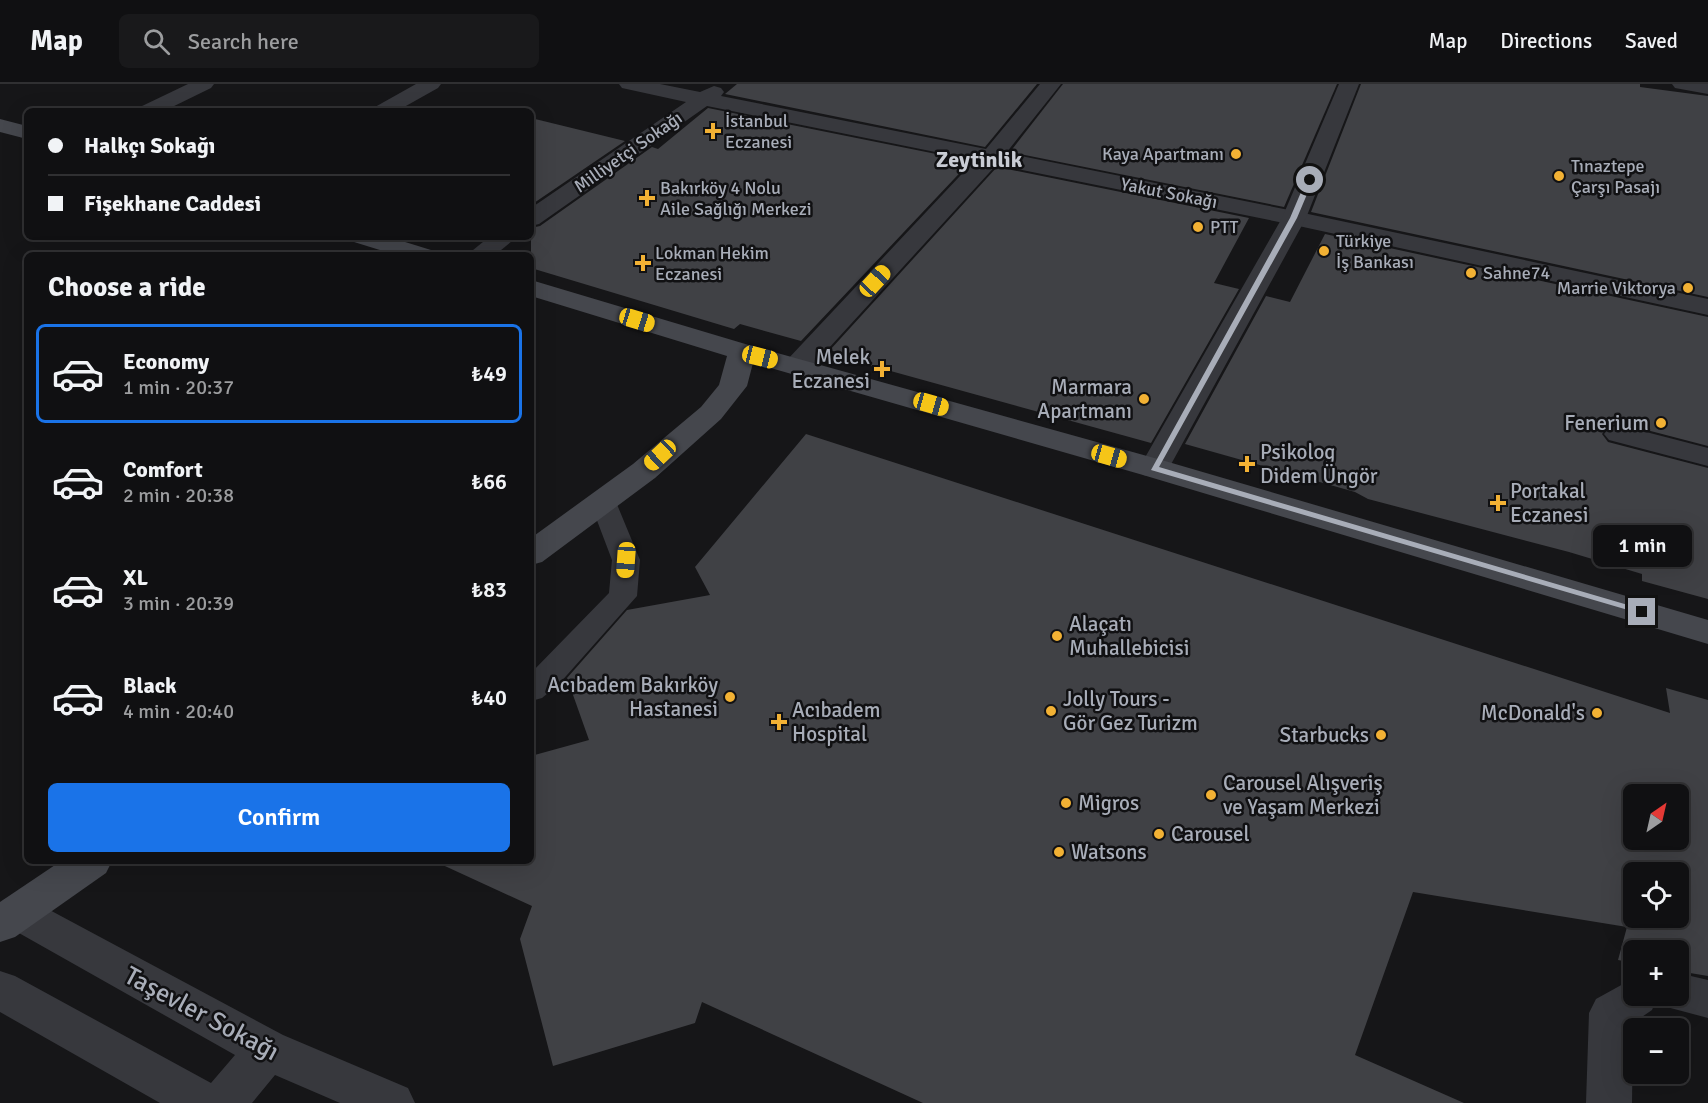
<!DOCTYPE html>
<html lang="en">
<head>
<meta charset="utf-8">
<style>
  :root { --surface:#101012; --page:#19191b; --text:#f1f3f6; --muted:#9c9d9f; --line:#303032; --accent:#1a73e8 }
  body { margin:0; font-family:Signika,sans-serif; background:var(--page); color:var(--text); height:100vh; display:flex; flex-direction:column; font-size:22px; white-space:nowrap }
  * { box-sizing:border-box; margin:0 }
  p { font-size:20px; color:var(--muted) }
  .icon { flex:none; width:33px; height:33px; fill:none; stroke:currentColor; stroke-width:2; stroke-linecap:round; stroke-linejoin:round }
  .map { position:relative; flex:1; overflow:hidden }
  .sheet { position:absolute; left:24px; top:168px; width:510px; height:612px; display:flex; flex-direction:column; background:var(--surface); border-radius:9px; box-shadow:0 6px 24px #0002,0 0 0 2px var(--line) }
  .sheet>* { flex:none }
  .top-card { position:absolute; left:24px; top:24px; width:510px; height:132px; border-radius:9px; box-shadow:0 6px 24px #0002,0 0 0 2px var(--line); display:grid; align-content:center; height:132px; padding:0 24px; background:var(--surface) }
  .needle { width:39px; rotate:34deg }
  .controls { position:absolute; left:1623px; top:700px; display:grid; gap:12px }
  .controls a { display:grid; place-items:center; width:66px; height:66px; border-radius:9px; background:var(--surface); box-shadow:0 6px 24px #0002,0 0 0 2px var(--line); font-size:30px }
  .end { position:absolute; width:27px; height:27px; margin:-14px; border:8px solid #a8adb8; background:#111; box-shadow:0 0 0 3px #111 }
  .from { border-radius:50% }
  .bubble { position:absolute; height:42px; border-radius:9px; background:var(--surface); box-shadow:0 6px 24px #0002,0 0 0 2px var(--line); font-size:20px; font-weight:600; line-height:42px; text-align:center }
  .car { position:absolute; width:18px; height:36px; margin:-18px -9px; border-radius:8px; box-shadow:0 0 4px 2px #0007; background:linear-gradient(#f5c518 24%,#345 0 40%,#f5c518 0 76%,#345 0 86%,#f5c518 0) }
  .top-card b { display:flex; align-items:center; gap:21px; height:57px; font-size:22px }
  .top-card b+b { border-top:2px solid var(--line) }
  .top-card i { width:15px; height:15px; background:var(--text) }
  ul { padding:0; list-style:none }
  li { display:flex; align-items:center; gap:18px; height:99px; margin:0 12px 9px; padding:0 12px; border:3px solid transparent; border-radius:9px }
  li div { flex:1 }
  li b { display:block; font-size:22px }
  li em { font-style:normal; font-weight:600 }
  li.active { border-color:var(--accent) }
  li>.icon { width:54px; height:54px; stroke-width:1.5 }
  h2 { padding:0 24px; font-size:27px; line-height:72px }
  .cta { display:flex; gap:12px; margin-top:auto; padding:12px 24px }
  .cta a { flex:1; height:69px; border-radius:9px; background:var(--accent); color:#fff; font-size:24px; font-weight:600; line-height:69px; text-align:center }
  header { display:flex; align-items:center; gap:36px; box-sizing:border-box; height:84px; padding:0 30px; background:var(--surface); border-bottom:2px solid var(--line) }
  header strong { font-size:28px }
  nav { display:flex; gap:33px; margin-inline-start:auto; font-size:21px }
  .search { width:420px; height:54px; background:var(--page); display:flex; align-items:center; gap:15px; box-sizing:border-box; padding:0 21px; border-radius:9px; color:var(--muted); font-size:22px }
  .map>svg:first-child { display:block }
</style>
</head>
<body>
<header>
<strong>Map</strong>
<div class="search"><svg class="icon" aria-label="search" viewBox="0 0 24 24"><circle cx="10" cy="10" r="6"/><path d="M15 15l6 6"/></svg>Search here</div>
<nav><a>Map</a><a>Directions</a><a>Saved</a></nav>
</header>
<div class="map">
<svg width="1708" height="1019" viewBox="0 0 1708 1019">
  <rect width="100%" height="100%" fill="#161618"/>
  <g fill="#404145" fill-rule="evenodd">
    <polygon points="737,0 1037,0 985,63 725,10"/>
    <polygon points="1063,0 1337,0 1284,123 1010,68"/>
    <polygon points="1361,0 1640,0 1640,3 1708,12 1708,213 1311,128"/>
    <polygon points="708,24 971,77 801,257 740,240 734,245 531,184 531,144 540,142 652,63 658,65"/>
    <polygon points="531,34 625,57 531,121"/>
    <polygon points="997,83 1249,134 1214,199 1239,205 1151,359 840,273 843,270 830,266"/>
    <polygon points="1325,150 1708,233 1708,362 1620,339 1608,342 1602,350 1608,358 1708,384 1708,515 1642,497 1642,490 1569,468 1368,415 1355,408 1185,360 1266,212 1290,218"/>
    <path d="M806,350L1670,629L1666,604L1708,616V892L1678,887V867H1634V879L1618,876L1627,843L1413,808L1355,971L1464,1019H923L702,918L695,939L553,982L520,855L532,822L434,777H531V672L589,656L567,594L627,526L710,511L695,483ZM1634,711H1678V756H1634ZM1634,789H1678V834H1634Z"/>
  </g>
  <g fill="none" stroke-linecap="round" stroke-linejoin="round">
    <polygon fill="#37383d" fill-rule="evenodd" points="603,409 612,412 616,418 640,476 637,512 559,600 542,614 531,617 531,589 609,509 612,476 590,418 594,412"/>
    <g fill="#37383d" fill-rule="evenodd">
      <polygon points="1672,0 1708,0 1708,10 1675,4"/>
      <polygon points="991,66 1294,127 1708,215 1708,231 1294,141 983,78 980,73 983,68"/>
      <polygon points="1678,889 1708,896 1708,934 1663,922 1658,912 1652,926 1633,939 1632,1019 1586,1019 1589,929 1596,915 1634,894 1634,912 1678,912"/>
    </g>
    <g fill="#37383d" fill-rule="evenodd">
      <polygon points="188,0 214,0 211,4 164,27 136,27 140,23"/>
      <polygon points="416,0 441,0 438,4 397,27 371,27 375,23"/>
      <polygon points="619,0 660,0 700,8 714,2 721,4 724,8 721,12 986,65 1040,0 1061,0 999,78 807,288 797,290 787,288 783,282 787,276 975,76 707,22 539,140 531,142 531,124 686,18 622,4"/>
      <polygon points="1339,0 1359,0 1306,134 1169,384 1165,391 1154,393 1143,391 1139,384 1282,134"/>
      <polygon points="489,153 517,153 495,171 467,171"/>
      <polygon points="1619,341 1708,364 1708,382 1609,356 1604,350 1609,344"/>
      <polygon points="17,810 31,816 283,951 408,1004 415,1019 340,1019 275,991 252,1019 160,1019 0,928 0,887 15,892 211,999 235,971 3,840 0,821 3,816"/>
    </g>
    <g fill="#45474d" fill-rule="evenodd">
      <polygon points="0,35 27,42 27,55 0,48"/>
      <polygon points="351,153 389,153 431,166 434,171 396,171 354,158"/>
      <polygon points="531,196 752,262 1165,377 1708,536 1708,560 1143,391 753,279 747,302 721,335 655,394 542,478 531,481 531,454 633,380 701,323 719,301 727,272 531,212"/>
      <polygon points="61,777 112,777 106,789 15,853 0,858 0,818"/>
    </g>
  </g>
  <polygon fill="#a8adb8" points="1307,94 1313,96 1297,134 1159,383 1645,526 1645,531 1151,386 1290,134"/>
  <g fill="#f2b134" stroke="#111113" stroke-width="2">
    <path d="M710 38h6v6h6v6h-6v6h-6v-6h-6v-6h6z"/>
    <circle cx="1236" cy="70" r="6"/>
    <circle cx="1559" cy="92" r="6"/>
    <path d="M644 105h6v6h6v6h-6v6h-6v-6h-6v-6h6z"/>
    <circle cx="1198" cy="143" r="6"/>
    <circle cx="1324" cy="167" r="6"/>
    <path d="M640 170h6v6h6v6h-6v6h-6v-6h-6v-6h6z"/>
    <circle cx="1471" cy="189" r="6"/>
    <circle cx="1688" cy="204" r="6"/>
    <path d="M879 276h6v6h6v6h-6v6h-6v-6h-6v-6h6z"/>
    <circle cx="1144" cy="315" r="6"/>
    <circle cx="1661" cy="339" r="6"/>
    <path d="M1244 371h6v6h6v6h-6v6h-6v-6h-6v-6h6z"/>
    <path d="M1495 410h6v6h6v6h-6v6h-6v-6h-6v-6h6z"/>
    <circle cx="1057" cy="552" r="6"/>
    <circle cx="730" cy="613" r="6"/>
    <circle cx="1051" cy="627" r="6"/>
    <circle cx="1597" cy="629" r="6"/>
    <path d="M776 629h6v6h6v6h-6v6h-6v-6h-6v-6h6z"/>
    <circle cx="1381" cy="651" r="6"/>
    <circle cx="1211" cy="711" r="6"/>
    <circle cx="1066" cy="719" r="6"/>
    <circle cx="1159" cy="750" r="6"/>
    <circle cx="1059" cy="768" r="6"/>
  </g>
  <g text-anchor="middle" stroke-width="5" stroke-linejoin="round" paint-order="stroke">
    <g font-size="18" fill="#a8adb8" stroke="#111113" text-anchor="start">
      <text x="725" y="43">İstanbul<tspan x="725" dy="21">Eczanesi</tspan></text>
      <text x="1224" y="76" text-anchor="end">Kaya Apartmanı</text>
      <text x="1571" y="88">Tınaztepe<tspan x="1571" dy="21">Çarşı Pasajı</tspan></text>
      <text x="660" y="110">Bakırköy 4 Nolu<tspan x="660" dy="21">Aile Sağlığı Merkezi</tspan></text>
      <text x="1210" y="149">PTT</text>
      <text x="1336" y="163">Türkiye<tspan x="1336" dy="21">İş Bankası</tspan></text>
      <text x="655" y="175">Lokman Hekim<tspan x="655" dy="21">Eczanesi</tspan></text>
      <text x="1483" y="195">Sahne74</text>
      <text x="1676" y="210" text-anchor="end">Marrie Viktorya</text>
    </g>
    <g font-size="18" fill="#a8adb8" stroke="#111113">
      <text transform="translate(628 68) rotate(-35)" y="6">Milliyetçi Sokağı</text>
      <text transform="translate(1169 109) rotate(11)" y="6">Yakut Sokağı</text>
    </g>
    <g font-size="21" fill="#a8adb8" stroke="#111113" text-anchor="start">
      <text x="870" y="280" text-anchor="end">Melek<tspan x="870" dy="24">Eczanesi</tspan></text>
      <text x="1132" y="310" text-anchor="end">Marmara<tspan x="1132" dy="24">Apartmanı</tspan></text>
      <text x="1649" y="346" text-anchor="end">Fenerium</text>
      <text x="1260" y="375">Psikolog<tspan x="1260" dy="24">Didem Üngör</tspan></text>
      <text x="1510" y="414">Portakal<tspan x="1510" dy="24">Eczanesi</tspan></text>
      <text x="1069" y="547">Alaçatı<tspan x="1069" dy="24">Muhallebicisi</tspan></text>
      <text x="718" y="608" text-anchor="end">Acıbadem Bakırköy<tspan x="718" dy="24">Hastanesi</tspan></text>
      <text x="1063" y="622">Jolly Tours -<tspan x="1063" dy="24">Gör Gez Turizm</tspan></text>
      <text x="792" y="633">Acıbadem<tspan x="792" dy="24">Hospital</tspan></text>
      <text x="1585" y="636" text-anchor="end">McDonald's</text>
      <text x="1369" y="658" text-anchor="end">Starbucks</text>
      <text x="1223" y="706">Carousel Alışveriş<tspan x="1223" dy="24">ve Yaşam Merkezi</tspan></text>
      <text x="1078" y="726">Migros</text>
      <text x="1171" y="757">Carousel</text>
      <text x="1071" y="775">Watsons</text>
    </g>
    <g font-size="22" font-weight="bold" fill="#c9ccd4" stroke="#111113">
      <text x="979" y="83">Zeytinlik</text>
    </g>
    <g font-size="26" fill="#a8adb8" stroke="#111113">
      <text transform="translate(202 929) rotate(28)" y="9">Taşevler Sokağı</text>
    </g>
  </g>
</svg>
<div class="controls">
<a><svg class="needle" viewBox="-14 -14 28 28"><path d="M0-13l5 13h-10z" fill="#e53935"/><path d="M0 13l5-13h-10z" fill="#9c9d9f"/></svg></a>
<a><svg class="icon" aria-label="locate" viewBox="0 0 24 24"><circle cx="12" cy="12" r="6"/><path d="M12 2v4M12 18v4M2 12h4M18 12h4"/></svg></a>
<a>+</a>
<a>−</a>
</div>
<i class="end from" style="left:1310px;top:96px"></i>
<i class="end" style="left:1642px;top:528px"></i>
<div class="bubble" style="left:1593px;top:441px;width:99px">1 min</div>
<i class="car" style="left:875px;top:197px;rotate:43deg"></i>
<i class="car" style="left:637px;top:236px;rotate:107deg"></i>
<i class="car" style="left:760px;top:273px;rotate:104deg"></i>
<i class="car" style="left:931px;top:320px;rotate:106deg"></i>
<i class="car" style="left:660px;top:371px;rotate:227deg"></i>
<i class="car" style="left:1109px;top:372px;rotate:106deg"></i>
<i class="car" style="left:626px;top:476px;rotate:184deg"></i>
<div class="top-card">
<b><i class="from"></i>Halkçı Sokağı</b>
<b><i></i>Fişekhane Caddesi</b>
</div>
<section class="sheet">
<h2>Choose a ride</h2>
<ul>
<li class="active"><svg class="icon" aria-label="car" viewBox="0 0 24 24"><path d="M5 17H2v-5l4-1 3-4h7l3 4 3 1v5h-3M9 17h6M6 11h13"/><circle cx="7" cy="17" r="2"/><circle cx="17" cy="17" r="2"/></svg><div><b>Economy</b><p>1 min · 20:37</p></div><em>₺49</em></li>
<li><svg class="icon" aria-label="car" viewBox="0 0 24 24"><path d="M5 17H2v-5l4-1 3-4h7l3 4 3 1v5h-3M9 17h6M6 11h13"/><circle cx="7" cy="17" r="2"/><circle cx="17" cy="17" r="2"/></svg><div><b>Comfort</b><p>2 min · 20:38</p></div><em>₺66</em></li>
<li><svg class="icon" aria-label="car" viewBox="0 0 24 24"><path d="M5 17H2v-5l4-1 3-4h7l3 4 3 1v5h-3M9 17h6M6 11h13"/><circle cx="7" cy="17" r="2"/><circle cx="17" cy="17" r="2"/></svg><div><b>XL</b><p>3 min · 20:39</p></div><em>₺83</em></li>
<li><svg class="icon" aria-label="car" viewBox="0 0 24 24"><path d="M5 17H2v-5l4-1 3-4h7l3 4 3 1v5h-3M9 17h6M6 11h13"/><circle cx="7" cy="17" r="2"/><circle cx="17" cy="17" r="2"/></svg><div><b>Black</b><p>4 min · 20:40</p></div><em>₺40</em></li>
</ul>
<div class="cta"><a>Confirm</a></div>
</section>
</div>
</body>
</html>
